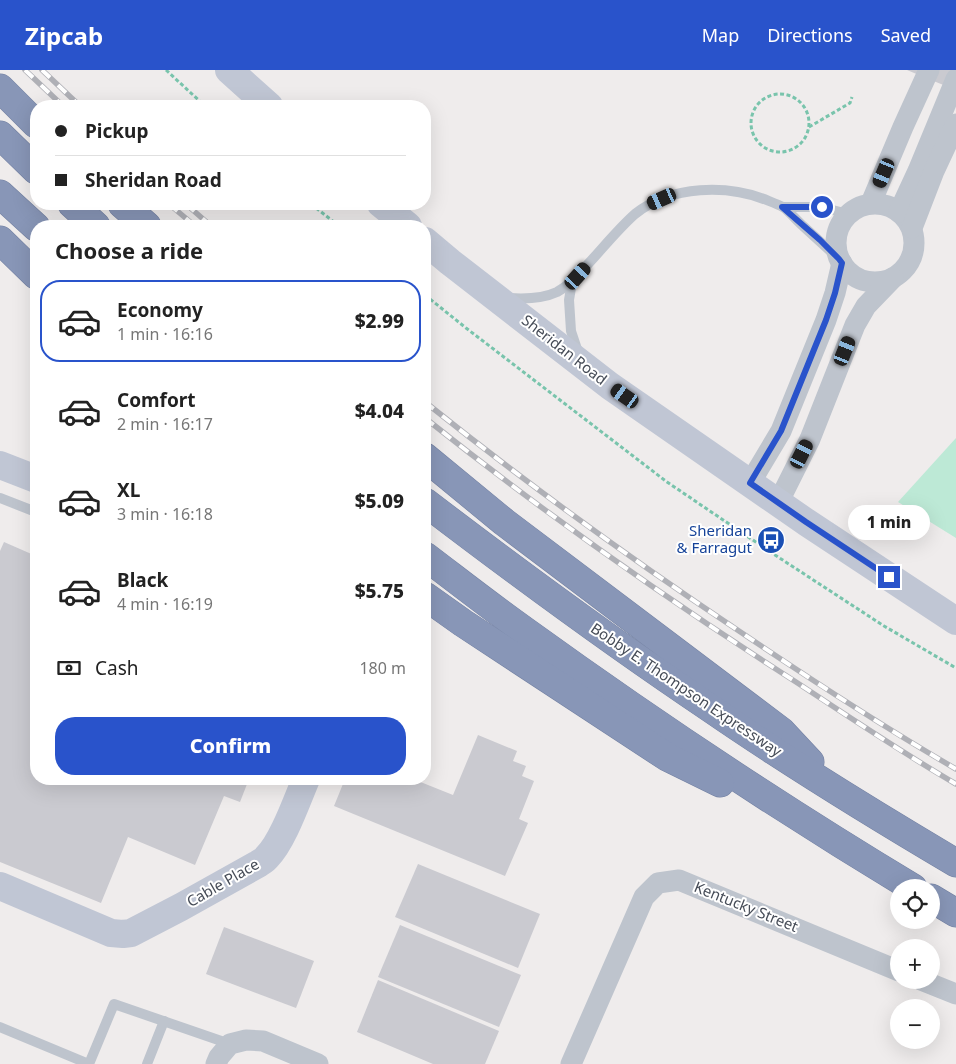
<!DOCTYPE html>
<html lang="en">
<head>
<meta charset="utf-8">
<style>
  :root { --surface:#fff; --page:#f2f2f2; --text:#222; --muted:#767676; --line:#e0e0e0; --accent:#2953cb }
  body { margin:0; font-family:"Noto Sans",sans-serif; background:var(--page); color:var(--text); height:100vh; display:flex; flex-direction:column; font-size:19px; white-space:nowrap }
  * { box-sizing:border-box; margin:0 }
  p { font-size:16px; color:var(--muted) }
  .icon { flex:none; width:28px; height:28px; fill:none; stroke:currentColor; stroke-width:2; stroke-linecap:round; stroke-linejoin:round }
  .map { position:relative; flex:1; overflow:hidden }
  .sheet { position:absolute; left:30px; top:150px; width:401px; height:565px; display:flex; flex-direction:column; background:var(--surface); border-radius:20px; box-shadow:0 5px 20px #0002 }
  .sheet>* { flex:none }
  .hud { position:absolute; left:30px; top:30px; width:401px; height:110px; border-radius:20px; box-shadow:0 5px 20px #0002; display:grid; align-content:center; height:110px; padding:0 25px; background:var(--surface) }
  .buttons { position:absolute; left:890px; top:809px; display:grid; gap:10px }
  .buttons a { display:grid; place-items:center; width:50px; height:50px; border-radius:50%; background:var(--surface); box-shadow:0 5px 20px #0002; font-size:25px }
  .end { position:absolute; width:22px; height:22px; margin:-11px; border:6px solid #2953cb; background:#fff; box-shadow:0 0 0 2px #fff }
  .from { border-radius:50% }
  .bubble { position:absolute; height:35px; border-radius:18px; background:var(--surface); box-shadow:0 5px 20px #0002; font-size:16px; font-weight:800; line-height:35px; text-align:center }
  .car { position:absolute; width:15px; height:30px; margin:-15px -8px; border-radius:6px; box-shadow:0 0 4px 1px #0007; background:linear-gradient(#222 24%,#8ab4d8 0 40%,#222 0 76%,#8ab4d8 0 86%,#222 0) }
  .hud b { display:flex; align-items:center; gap:18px; height:48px; font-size:19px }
  .hud b+b { border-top:1px solid var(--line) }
  .hud i { width:12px; height:12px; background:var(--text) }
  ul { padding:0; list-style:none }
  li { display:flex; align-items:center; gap:15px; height:82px; margin:0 10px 8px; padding:0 15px; border:2px solid transparent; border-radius:20px }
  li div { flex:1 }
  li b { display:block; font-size:19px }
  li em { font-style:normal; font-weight:800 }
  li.active { border-color:var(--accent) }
  li>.icon { width:45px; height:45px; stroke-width:1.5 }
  h2 { padding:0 25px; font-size:22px; line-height:60px }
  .pay { display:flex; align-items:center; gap:12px; height:55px; padding:0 25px; font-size:19px }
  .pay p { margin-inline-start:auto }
  .action { display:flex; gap:10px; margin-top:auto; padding:10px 25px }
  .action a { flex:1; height:58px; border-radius:20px; background:var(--accent); color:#fff; font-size:20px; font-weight:800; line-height:58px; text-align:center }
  header { display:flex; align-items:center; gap:30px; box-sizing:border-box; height:70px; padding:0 25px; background:var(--accent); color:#fff }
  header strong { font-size:24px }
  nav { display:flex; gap:28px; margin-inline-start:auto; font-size:18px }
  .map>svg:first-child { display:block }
</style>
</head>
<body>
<header>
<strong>Zipcab</strong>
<nav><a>Map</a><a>Directions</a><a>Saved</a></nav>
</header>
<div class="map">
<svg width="956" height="994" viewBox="0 0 956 994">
  <rect width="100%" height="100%" fill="#efecec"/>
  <polygon fill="#bde9d6" points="956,368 956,468 898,432"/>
  <g fill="#cacad0">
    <polygon points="907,0 956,0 956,20 926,8"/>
    <polygon points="4,472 36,486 36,709 249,709 240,732 224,726 195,795 128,767 101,833 0,792 0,481"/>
    <polygon points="478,665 517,681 513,691 526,696 522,706 534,711 519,749 528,753 505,806 334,736 345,709 413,709 453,725"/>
    <polygon points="418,794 540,844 518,898 395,847"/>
    <polygon points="400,855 521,905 499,957 378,907"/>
    <polygon points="224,857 314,891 296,938 206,904"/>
    <polygon points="378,910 499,961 485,994 433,994 357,962"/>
  </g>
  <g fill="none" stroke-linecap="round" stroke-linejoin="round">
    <g stroke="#7381a2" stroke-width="29">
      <g id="highway">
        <polyline points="0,18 36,54"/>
        <polyline points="0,65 36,100"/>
        <polyline points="0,124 36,157"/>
        <polyline points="72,134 96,156"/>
        <polyline points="122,134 147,156"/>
        <polyline points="0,170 36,205"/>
        <polyline points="425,387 504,452 781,661 810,692"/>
        <path d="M425,432C518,503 613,573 710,638C790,693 873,744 956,793"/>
        <path d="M425,486C458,511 491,537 525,561C651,652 780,738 913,818"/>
        <polyline points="425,526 463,553 667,687 720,713"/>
        <polyline points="931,828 956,843"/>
      </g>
    </g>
    <g stroke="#79c4ac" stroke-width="3" stroke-dasharray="4 2.5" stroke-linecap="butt">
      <polyline points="166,0 205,36"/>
      <circle cx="780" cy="53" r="29"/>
      <polyline points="809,57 850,33 852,27"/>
      <polyline points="311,134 339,156"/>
      <polyline points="425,225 466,258 667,412 775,485 884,556 956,598"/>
    </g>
    <g stroke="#bec4cd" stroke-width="10">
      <polyline points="783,137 821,137 848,144"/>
      <polyline points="572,212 569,230 571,261 578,282"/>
      <path d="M509,228C524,229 542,229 557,222C570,215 579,205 588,194C603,178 618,159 635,144C671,115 728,114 769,131C774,133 779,135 783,137C790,142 796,150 803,156C815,167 827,178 839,189"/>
      <polyline points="0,428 36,442"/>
      <polyline points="0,957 89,994"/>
      <polyline points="89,994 114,934 230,974"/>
      <polyline points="147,994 164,951"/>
    </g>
    <g stroke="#bec4cd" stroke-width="21">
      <polyline points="871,133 903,57 929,0"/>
      <circle cx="875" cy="173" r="39"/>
      <polyline points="899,142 918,101 956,9"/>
      <polyline points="912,158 934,101 956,54"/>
      <polyline points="750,413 781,361 826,250 835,223 842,193"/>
      <polyline points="778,433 810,369 855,255 866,236 893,208"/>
      <polyline points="921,910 956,924"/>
      <polyline points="216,994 219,987 230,974 246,970 263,971 318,994"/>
      <polyline points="571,994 644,827 658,813 679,810 899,901"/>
    </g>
    <g stroke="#c0c6d4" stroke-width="28">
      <polyline points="229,0 269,36"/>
      <polyline points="381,134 408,156"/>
      <polyline points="425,171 450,192 610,316 806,452 956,551"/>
      <polyline points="0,395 36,409"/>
      <path d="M0,816L111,863L123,864L131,863L181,837L258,794C261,792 265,790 267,787C283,771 297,730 306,709"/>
    </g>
    <use href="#highway" stroke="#8896b7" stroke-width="28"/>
    <g stroke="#afb0b6" stroke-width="5.5">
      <g id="rail">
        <polyline points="25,0 63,36"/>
        <polyline points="42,0 80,36"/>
        <polyline points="169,134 195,156"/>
        <polyline points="186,134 211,156"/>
        <path d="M425,332C526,413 631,489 739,561C810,609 882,656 956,699"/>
        <path d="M425,348C544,443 668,530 796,612C849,647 901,682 956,714"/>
      </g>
    </g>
    <use href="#rail" stroke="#fff" stroke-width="4" stroke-dasharray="11" stroke-linecap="butt"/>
  </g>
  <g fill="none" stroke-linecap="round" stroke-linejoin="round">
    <polyline stroke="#2953cb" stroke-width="6" points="822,137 782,137 820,170 839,189 842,193 835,223 826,250 781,361 750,413 806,452 889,507"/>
  </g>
  <defs>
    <g id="bus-disc" transform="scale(1.4375)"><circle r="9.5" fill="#1a4fb4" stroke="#fff"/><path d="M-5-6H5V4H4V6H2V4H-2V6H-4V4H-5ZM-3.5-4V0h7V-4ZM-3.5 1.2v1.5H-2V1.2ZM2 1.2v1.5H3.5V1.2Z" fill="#fff"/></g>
  </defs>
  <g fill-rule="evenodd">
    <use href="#bus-disc" x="771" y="470"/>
  </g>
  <g text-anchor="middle" stroke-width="4" stroke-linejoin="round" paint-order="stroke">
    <g font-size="15" fill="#464c57" stroke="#fff">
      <text transform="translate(564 280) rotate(38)" y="5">Sheridan Road</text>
      <text transform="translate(686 620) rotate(34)" y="5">Bobby E. Thompson Expressway</text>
      <text transform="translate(223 813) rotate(-30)" y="5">Cable Place</text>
      <text transform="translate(746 837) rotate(22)" y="5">Kentucky Street</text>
    </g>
    <g font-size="15" fill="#164399" stroke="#fff" text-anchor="end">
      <text x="752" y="466">Sheridan<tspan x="752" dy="17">&amp; Farragut</tspan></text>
    </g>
  </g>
</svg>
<div class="buttons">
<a><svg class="icon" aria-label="locate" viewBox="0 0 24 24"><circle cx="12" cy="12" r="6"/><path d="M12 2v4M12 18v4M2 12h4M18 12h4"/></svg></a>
<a>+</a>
<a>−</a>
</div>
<i class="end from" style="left:822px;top:137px"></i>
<i class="end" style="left:889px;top:507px"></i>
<div class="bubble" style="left:848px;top:435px;width:82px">1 min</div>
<i class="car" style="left:884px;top:103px;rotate:203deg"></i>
<i class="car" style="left:662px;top:129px;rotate:246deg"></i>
<i class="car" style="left:578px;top:206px;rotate:42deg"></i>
<i class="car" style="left:845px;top:281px;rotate:22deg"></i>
<i class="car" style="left:625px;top:326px;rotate:305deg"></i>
<i class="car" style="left:802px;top:384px;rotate:27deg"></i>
<div class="hud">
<b><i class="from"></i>Pickup</b>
<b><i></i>Sheridan Road</b>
</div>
<section class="sheet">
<h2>Choose a ride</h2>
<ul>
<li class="active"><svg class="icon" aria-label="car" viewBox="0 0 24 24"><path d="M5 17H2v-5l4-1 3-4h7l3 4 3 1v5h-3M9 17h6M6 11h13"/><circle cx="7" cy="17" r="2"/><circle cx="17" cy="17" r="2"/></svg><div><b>Economy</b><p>1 min · 16:16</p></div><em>$2.99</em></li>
<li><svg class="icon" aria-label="car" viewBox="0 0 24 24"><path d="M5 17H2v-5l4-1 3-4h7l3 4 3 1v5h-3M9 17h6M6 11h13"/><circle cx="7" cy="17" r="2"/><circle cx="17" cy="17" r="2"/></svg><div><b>Comfort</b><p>2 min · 16:17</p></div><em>$4.04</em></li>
<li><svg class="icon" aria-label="car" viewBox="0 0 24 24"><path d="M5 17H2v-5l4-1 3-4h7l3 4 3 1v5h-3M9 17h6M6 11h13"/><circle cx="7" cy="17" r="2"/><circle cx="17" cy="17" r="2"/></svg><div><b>XL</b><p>3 min · 16:18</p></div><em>$5.09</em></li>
<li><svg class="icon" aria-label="car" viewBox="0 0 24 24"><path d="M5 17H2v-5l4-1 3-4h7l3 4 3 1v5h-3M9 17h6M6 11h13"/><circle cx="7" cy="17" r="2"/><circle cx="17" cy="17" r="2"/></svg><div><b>Black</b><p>4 min · 16:19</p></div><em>$5.75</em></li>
</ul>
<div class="pay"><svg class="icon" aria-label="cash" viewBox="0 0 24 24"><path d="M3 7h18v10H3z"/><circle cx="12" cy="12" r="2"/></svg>Cash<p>180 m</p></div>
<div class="action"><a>Confirm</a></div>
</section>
</div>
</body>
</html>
